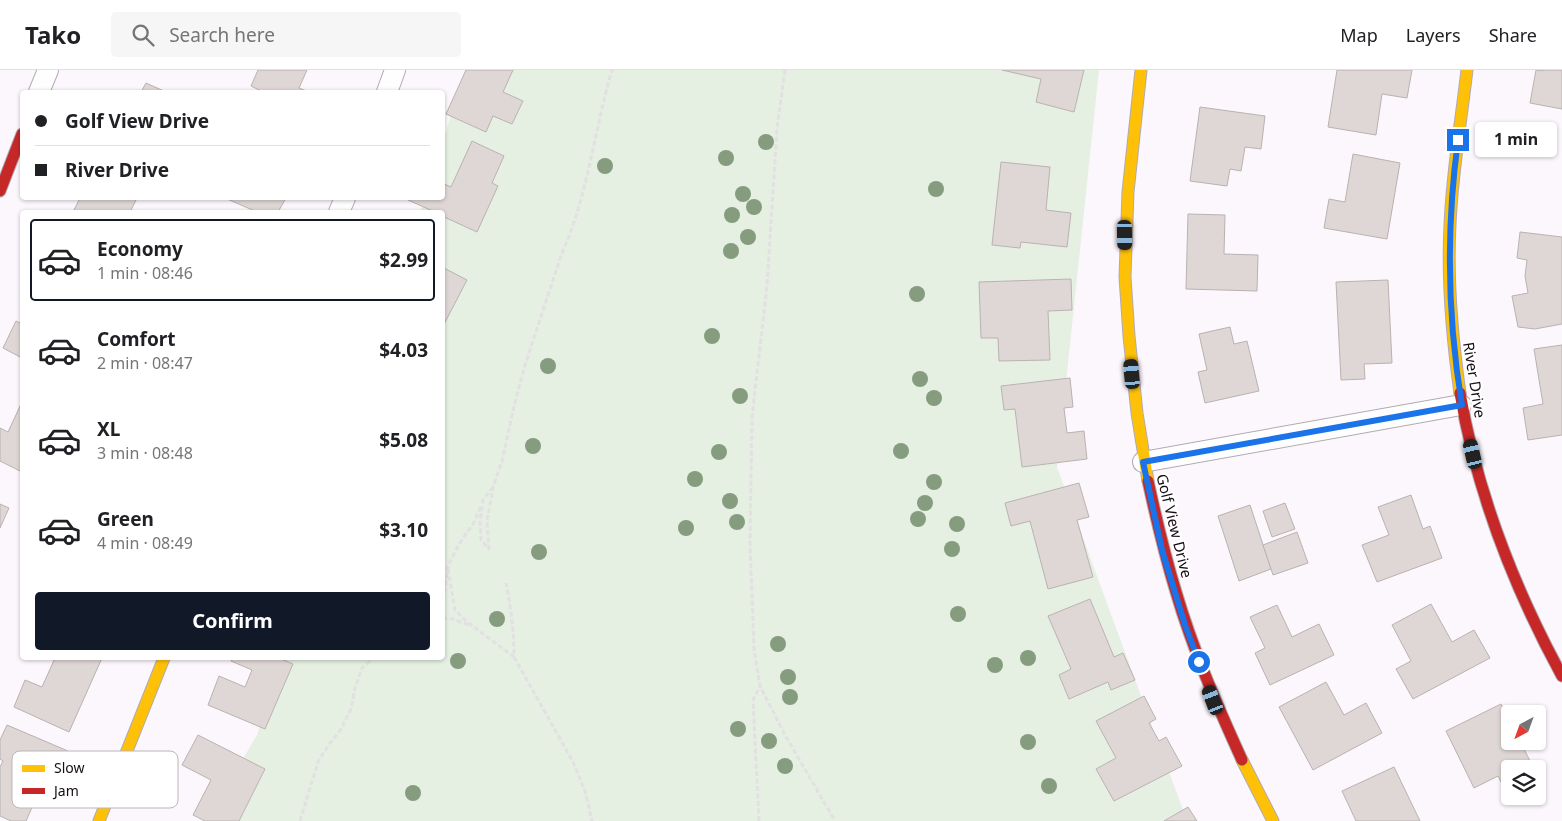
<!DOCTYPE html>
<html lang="en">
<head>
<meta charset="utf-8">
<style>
  :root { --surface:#fff; --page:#f6f6f6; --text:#202124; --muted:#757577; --line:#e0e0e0; --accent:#111827 }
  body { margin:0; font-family:"Noto Sans",sans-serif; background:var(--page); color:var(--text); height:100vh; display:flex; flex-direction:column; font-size:19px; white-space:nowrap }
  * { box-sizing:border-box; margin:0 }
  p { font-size:16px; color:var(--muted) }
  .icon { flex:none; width:28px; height:28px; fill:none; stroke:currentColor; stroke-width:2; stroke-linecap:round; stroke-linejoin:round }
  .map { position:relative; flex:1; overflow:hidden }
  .side { position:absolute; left:20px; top:140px; width:425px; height:450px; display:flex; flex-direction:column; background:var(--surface); border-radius:5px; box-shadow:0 1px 4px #0004 }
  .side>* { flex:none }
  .guide { position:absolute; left:20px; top:20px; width:425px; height:110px; border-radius:5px; box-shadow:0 1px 4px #0004; display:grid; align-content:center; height:110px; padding:0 15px; background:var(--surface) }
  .needle { width:32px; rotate:221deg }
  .buttons { position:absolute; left:1501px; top:635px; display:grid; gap:10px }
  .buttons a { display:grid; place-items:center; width:45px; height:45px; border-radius:5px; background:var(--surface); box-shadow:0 1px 4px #0004; font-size:25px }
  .end { position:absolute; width:22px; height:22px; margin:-11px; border:6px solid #1a73e8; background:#fff; box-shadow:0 0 0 2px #fff }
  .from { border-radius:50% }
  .bubble { position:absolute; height:35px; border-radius:5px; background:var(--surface); box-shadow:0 1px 4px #0004; font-size:16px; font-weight:700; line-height:35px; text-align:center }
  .car { position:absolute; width:15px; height:30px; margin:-15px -8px; border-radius:6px; box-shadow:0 0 4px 1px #0007; background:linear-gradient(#222 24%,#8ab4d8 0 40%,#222 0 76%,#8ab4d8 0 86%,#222 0) }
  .guide b { display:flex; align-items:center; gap:18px; height:48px; font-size:19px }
  .guide b+b { border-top:1px solid var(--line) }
  .guide i { width:12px; height:12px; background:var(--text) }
  ul { padding:9px 0 0; list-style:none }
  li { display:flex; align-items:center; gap:15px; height:82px; margin:0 10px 8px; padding:0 5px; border:2px solid transparent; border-radius:5px }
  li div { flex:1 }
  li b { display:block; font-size:19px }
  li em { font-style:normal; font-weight:700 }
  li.on { border-color:var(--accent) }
  li>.icon { width:45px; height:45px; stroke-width:1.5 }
  .button { display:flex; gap:10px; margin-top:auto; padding:10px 15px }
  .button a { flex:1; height:58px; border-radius:5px; background:var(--accent); color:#fff; font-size:20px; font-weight:700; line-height:58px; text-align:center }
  header { display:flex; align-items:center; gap:30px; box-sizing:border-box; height:70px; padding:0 25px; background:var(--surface); border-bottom:1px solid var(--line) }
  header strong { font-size:24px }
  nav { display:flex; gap:28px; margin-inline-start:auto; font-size:18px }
  .search { width:350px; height:45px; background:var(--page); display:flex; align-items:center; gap:12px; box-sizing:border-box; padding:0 18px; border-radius:5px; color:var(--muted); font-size:19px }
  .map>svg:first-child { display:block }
</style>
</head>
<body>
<header>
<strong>Tako</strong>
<div class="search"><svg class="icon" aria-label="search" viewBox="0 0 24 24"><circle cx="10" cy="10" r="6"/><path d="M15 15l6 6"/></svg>Search here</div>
<nav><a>Map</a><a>Layers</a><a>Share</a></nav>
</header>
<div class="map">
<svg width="1562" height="751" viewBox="0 0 1562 751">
  <rect width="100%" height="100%" fill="#fcf7fc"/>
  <polygon fill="#e5f0e2" points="465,0 1099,0 1057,397 1187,751 206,751 257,665 281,588 442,588 442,142 420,142 425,128 442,128 443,71"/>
  <g fill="#dfd7d6" stroke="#b9b2b1">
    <polygon points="258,0 307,0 299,18 309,22 260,22 261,21 251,16"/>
    <polygon points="466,0 513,0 503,22 523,31 512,54 493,46 486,62 446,44"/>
    <polygon points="1002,0 1084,0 1074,42 1036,32 1041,9"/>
    <polygon points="1337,0 1412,0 1407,28 1382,24 1376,65 1328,57"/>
    <polygon points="1536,0 1543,1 1543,0 1562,0 1562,39 1530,33"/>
    <polygon points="146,13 166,22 141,22"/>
    <polygon points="1200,37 1265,46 1261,79 1245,77 1241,101 1230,99 1227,116 1190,111"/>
    <polygon points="472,71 504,86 492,113 498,116 477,162 442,146 442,142 435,142 408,130 409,128 442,128 442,113 451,117"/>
    <polygon points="1353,84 1400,93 1387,169 1324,158 1329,129 1345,132"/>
    <polygon points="1001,92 1050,97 1046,140 1071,143 1067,177 1021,172 1020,178 992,175"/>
    <polygon points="80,128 137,128 130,142 73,142"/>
    <polygon points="225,128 286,128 278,142 257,142"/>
    <polygon points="1188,144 1225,145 1224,184 1258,185 1257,221 1186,219"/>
    <polygon points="1520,162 1562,167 1562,254 1535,259 1518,257 1512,226 1528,223 1525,206 1527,190 1517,188"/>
    <polygon points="442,197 467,210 442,258"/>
    <polygon points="1071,209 1072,240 1048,241 1050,290 999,291 998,268 981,268 979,212"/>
    <polygon points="1388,210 1392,293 1364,294 1365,309 1341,310 1336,212"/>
    <polygon points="16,251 22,254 22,288 3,278"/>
    <polygon points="1230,257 1234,274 1247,271 1259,321 1205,333 1198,302 1207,300 1199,264"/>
    <polygon points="1562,275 1562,365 1528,370 1523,338 1543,334 1534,279"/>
    <polygon points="1070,308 1073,337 1064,338 1067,363 1084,361 1087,389 1022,397 1015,339 1004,340 1001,316"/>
    <polygon points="22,332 22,402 0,391 0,358 8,362"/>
    <polygon points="1079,413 1089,447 1077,450 1093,507 1048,519 1030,451 1011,456 1005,433"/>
    <polygon points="1411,425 1423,459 1430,456 1442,488 1377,512 1362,475 1389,465 1378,437"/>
    <polygon points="1285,433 1295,459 1272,467 1263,441"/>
    <polygon points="0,434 9,438 0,458"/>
    <polygon points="1250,435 1271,499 1239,511 1218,446"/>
    <polygon points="1297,462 1308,493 1273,505 1263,475"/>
    <polygon points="1090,529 1114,587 1123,583 1135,610 1111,620 1108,612 1069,629 1059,605 1071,599 1048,546"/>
    <polygon points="1431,534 1452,572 1474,560 1490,588 1413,629 1396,599 1411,591 1392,555"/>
    <polygon points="1277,535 1292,567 1319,554 1334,585 1270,615 1255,583 1265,578 1250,547"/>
    <polygon points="55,588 102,588 69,662 14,637 25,610 42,617"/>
    <polygon points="232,588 279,588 293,594 265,659 208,635 219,606 245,617 252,600 231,591"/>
    <polygon points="1326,612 1344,645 1366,633 1382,663 1313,700 1279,637"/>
    <polygon points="1144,626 1156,649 1149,653 1159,671 1166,667 1182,696 1114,731 1096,699 1116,688 1096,651"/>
    <polygon points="1501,634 1510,652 1510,671 1520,671 1534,699 1510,699 1510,724 1508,725 1498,706 1474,718 1446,661"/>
    <polygon points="7,655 68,681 56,710 46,706 26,751 11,751 0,746 0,697 3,691 0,689 0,670"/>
    <polygon points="198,665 265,699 239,751 205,751 193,745 211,710 182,695"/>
    <polygon points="1394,697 1420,751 1356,751 1342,721"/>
    <polygon points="1188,737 1197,751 1164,751"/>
  </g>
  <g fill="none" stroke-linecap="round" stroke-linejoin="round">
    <g stroke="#b1abb1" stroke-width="22">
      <g id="street">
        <polyline points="39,22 48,0"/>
        <polyline points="387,22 395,0"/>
        <polyline points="339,142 345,128"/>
        <polyline points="1143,392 1461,335"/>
      </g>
    </g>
    <g stroke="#b1abb1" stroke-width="13">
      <g id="slow">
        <polyline points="1141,0 1128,122 1125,207 1129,266 1137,343 1148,411"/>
        <path d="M1460,323C1452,267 1447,211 1450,155C1452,103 1461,52 1467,0"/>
        <polyline points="1242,690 1273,751"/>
        <polyline points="99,751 164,588"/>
      </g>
    </g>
    <g stroke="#b1abb1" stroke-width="13">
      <g id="jam">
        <polyline points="0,121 22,64"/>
        <path d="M1460,323C1477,423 1513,516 1562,606"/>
        <path d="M1148,411C1156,448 1165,486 1176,522C1193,580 1217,635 1242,690"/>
      </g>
    </g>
    <g stroke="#e2e0e2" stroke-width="3" stroke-dasharray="5 2.5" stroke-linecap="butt">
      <polyline points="785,0 777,58 767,216 752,347 750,473 754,579 760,616 785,665 835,751"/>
      <path d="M493,417L483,430L480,452L481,470L489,479L487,452L493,417L502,391L514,336L525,295L562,183C588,125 594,61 612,0"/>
      <path d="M448,499L455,540L466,551L514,587C514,562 511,538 506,513"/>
      <polyline points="442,538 448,496 459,474 473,454 481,436"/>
      <polyline points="442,548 453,549 471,556"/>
      <polyline points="514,587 573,692 585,721 592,751"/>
      <polyline points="300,751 318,692 328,676 341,659 351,639 355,618 362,598 374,588"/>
      <polyline points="759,751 753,630 760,616"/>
    </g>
    <use href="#street" stroke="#fffeff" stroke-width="20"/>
    <use href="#slow" stroke="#ffc107" stroke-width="11"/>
    <use href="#jam" stroke="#c62828" stroke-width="11"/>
  </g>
  <g fill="#859c7e">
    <circle cx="766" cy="72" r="8"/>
    <circle cx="726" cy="88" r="8"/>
    <circle cx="605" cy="96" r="8"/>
    <circle cx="936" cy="119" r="8"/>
    <circle cx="743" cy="124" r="8"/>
    <circle cx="754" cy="137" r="8"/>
    <circle cx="732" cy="145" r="8"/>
    <circle cx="748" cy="167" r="8"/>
    <circle cx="731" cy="181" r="8"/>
    <circle cx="917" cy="224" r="8"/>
    <circle cx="712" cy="266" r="8"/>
    <circle cx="548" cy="296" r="8"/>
    <circle cx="920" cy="309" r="8"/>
    <circle cx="740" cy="326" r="8"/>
    <circle cx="934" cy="328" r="8"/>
    <circle cx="533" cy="376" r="8"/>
    <circle cx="901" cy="381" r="8"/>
    <circle cx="719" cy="382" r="8"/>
    <circle cx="695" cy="409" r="8"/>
    <circle cx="934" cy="412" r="8"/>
    <circle cx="730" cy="431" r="8"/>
    <circle cx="925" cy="433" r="8"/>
    <circle cx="918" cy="449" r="8"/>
    <circle cx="737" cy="452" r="8"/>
    <circle cx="957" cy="454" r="8"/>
    <circle cx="686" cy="458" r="8"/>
    <circle cx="952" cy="479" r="8"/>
    <circle cx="539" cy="482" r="8"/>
    <circle cx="958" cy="544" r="8"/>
    <circle cx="497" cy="549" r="8"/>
    <circle cx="778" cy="574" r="8"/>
    <circle cx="1028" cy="588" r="8"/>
    <circle cx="458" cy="591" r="8"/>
    <circle cx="995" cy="595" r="8"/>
    <circle cx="788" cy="607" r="8"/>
    <circle cx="790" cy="627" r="8"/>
    <circle cx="738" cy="659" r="8"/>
    <circle cx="769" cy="671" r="8"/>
    <circle cx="1028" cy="672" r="8"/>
    <circle cx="785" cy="696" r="8"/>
    <circle cx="1049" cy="716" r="8"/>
    <circle cx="413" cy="723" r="8"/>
  </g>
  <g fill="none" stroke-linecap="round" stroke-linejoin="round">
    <path stroke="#1a73e8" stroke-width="6" d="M1199,592L1185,555L1162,480L1143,392L1462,335C1447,246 1446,159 1458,70"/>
  </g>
  <g text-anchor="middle" stroke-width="4.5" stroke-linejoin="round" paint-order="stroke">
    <g font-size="15" fill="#160e16" stroke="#fff">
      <text transform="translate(1474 310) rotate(81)" y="5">River Drive</text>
      <text transform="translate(1174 456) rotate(76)" y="5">Golf View Drive</text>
    </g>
  </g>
  <rect x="12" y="681" width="166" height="57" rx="8" fill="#fff" stroke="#b9b7b9" stroke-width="1"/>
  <rect x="22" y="695" width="23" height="7" fill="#ffc107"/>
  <rect x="22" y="718" width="23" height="6" fill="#c62828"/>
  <g font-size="14" fill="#160e16">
    <text x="54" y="703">Slow</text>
    <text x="54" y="726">Jam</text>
  </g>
</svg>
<div class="buttons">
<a><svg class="needle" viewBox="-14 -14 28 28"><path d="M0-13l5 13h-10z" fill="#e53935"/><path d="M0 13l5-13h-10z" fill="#757577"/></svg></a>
<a><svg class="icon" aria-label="layers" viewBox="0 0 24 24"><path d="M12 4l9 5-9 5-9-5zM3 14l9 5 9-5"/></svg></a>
</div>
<i class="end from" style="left:1199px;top:592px"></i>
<i class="end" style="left:1458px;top:70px"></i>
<div class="bubble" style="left:1475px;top:52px;width:82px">1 min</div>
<i class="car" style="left:1125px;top:165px;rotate:179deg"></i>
<i class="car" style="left:1132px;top:304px;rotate:355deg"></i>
<i class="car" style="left:1473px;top:384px;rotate:347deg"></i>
<i class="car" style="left:1213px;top:630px;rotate:339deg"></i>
<div class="guide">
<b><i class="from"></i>Golf View Drive</b>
<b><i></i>River Drive</b>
</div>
<section class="side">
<ul>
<li class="on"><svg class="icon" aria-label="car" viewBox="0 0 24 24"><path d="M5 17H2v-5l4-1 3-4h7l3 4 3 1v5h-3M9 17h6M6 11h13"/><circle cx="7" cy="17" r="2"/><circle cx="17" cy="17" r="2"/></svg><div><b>Economy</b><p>1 min · 08:46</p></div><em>$2.99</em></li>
<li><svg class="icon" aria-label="car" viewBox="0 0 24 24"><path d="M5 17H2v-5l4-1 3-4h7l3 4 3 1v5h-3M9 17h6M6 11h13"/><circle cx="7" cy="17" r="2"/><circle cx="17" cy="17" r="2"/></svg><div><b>Comfort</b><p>2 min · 08:47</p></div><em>$4.03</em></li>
<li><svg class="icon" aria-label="car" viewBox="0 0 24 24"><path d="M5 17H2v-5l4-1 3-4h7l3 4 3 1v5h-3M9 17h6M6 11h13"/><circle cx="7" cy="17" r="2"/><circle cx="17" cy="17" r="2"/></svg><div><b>XL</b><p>3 min · 08:48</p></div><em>$5.08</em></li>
<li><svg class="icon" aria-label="car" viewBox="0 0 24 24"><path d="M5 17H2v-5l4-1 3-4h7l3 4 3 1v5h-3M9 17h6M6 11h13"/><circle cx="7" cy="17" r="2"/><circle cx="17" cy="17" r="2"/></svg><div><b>Green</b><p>4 min · 08:49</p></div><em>$3.10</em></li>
</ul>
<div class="button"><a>Confirm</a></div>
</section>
</div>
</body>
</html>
